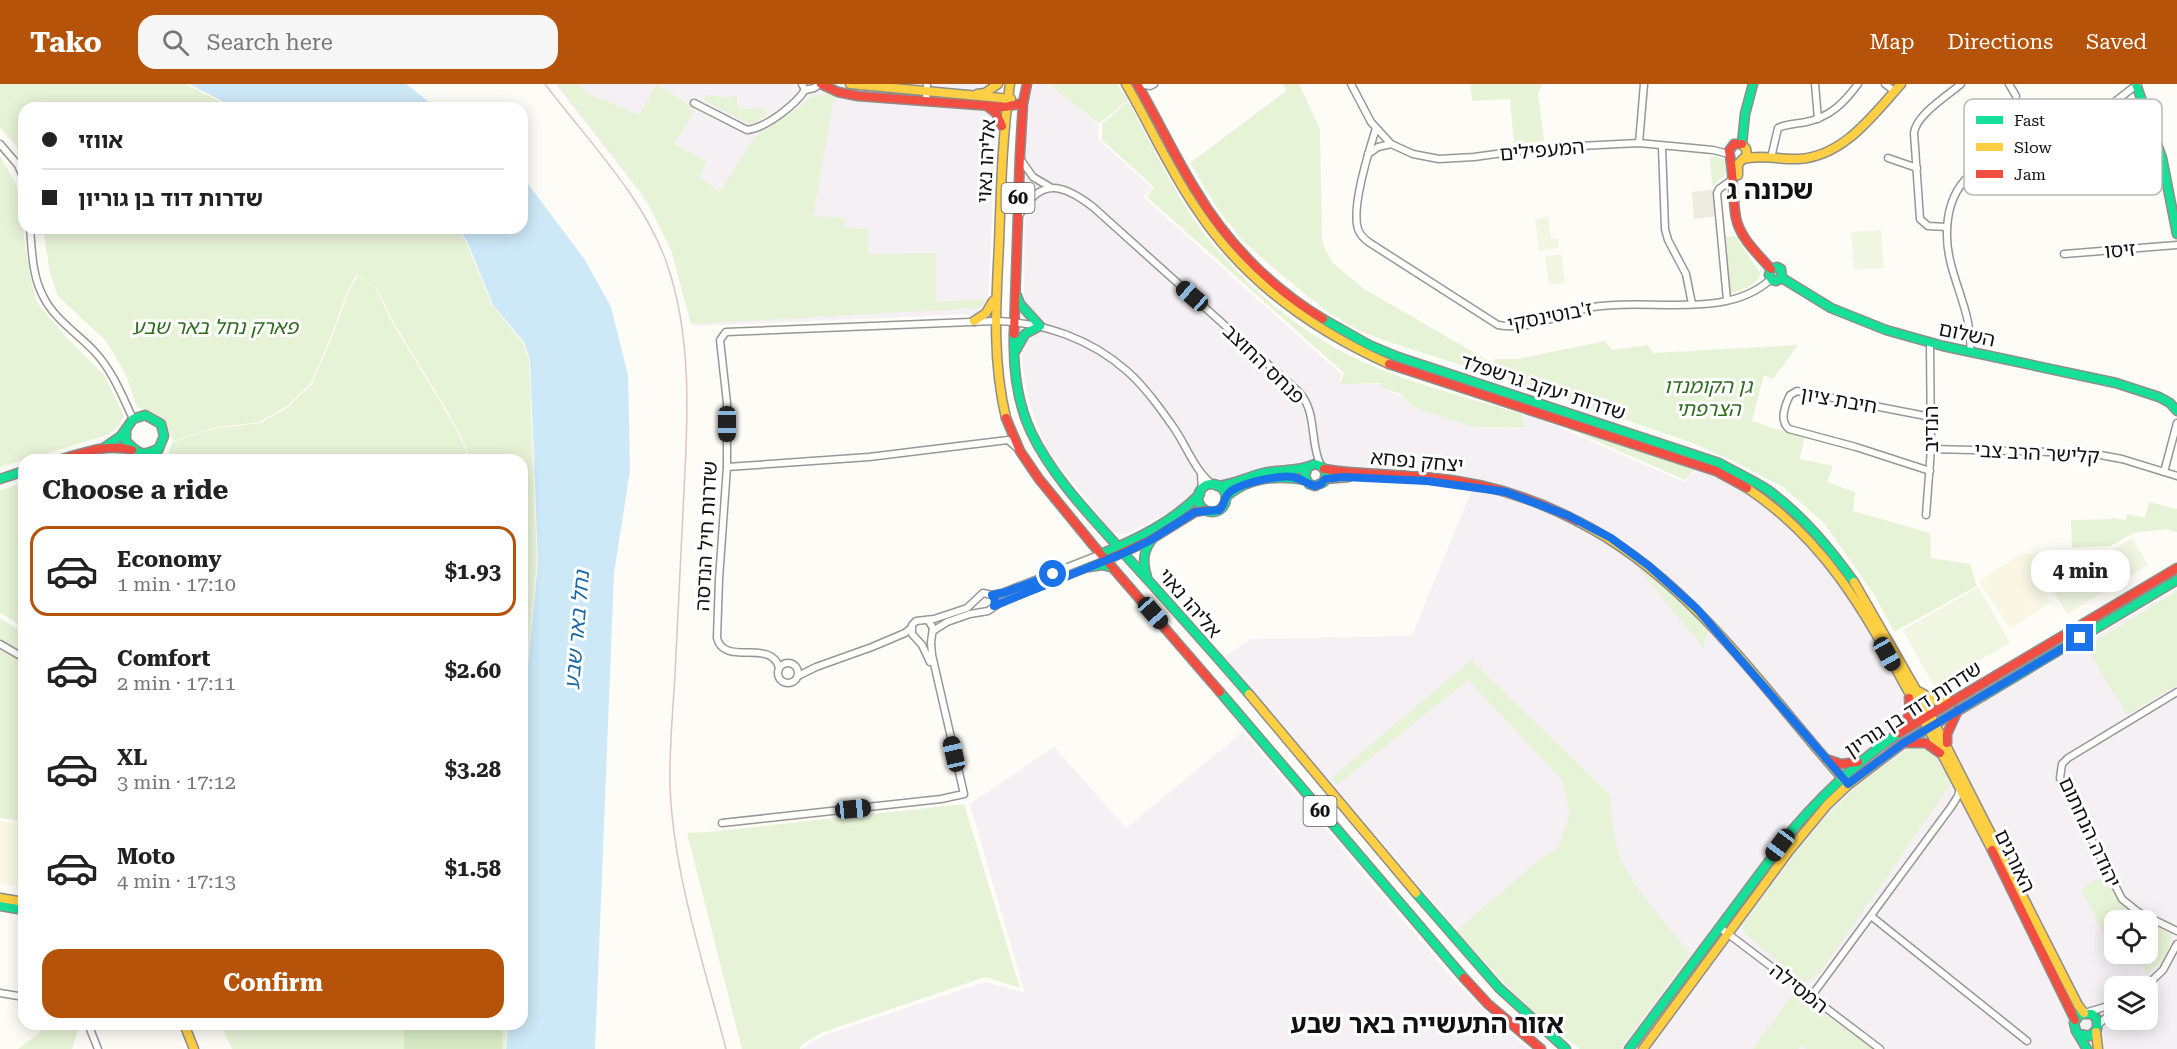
<!DOCTYPE html>
<html lang="en">
<head>
<meta charset="utf-8">
<style>
  :root { --surface:#fff; --page:#f6f6f6; --text:#222; --muted:#767676; --line:#e0e0e0; --accent:#b45309 }
  body { margin:0; font-family:"Roboto Serif","Noto Sans Hebrew",serif; background:var(--page); color:var(--text); height:100vh; display:flex; flex-direction:column; font-size:22px; white-space:nowrap }
  * { box-sizing:border-box; margin:0 }
  p { font-size:20px; color:var(--muted) }
  .icon { flex:none; width:33px; height:33px; fill:none; stroke:currentColor; stroke-width:2; stroke-linecap:round; stroke-linejoin:round }
  .map { position:relative; flex:1; overflow:hidden }
  .drawer { position:absolute; left:18px; top:370px; width:510px; height:576px; display:flex; flex-direction:column; background:var(--surface); border-radius:18px; box-shadow:0 3px 15px #0003 }
  .drawer>* { flex:none }
  .banner { position:absolute; left:18px; top:18px; width:510px; height:132px; border-radius:18px; box-shadow:0 3px 15px #0003; display:grid; align-content:center; height:132px; padding:0 24px; background:var(--surface) }
  .tools { position:absolute; left:2104px; top:826px; display:grid; gap:12px }
  .tools a { display:grid; place-items:center; width:54px; height:54px; border-radius:12px; background:var(--surface); box-shadow:0 3px 15px #0003; font-size:30px }
  .end { position:absolute; width:27px; height:27px; margin:-14px; border:8px solid #1a73e8; background:#fff; box-shadow:0 0 0 3px #fff }
  .from { border-radius:50% }
  .bubble { position:absolute; height:42px; border-radius:18px; background:var(--surface); box-shadow:0 3px 15px #0003; font-size:20px; font-weight:700; line-height:42px; text-align:center }
  .car { position:absolute; width:18px; height:36px; margin:-18px -9px; border-radius:8px; box-shadow:0 0 4px 2px #0007; background:linear-gradient(#222 24%,#8ab4d8 0 40%,#222 0 76%,#8ab4d8 0 86%,#222 0) }
  .banner b { display:flex; align-items:center; gap:21px; height:57px; font-size:22px }
  .banner b+b { border-top:2px solid var(--line) }
  .banner i { width:15px; height:15px; background:var(--text) }
  ul { padding:0; list-style:none }
  li { display:flex; align-items:center; gap:18px; height:90px; margin:0 12px 9px; padding:0 12px; border:3px solid transparent; border-radius:18px }
  li div { flex:1 }
  li b { display:block; font-size:22px }
  li em { font-style:normal; font-weight:700 }
  li.selected { border-color:var(--accent) }
  li>.icon { width:54px; height:54px; stroke-width:1.5 }
  h2 { padding:0 24px; font-size:27px; line-height:72px }
  .action { display:flex; gap:12px; margin-top:auto; padding:12px 24px }
  .action a { flex:1; height:69px; border-radius:18px; background:var(--accent); color:#fff; font-size:24px; font-weight:700; line-height:69px; text-align:center }
  header { display:flex; align-items:center; gap:36px; box-sizing:border-box; height:84px; padding:0 30px; background:var(--accent); color:#fff }
  header strong { font-size:28px }
  nav { display:flex; gap:33px; margin-inline-start:auto; font-size:21px }
  .search { width:420px; height:54px; background:var(--page); display:flex; align-items:center; gap:15px; box-sizing:border-box; padding:0 21px; border-radius:18px; color:var(--muted); font-size:22px }
  .map>svg:first-child { display:block }
</style>
</head>
<body>
<header>
<strong>Tako</strong>
<div class="search"><svg class="icon" aria-label="search" viewBox="0 0 24 24"><circle cx="10" cy="10" r="6"/><path d="M15 15l6 6"/></svg>Search here</div>
<nav><a>Map</a><a>Directions</a><a>Saved</a></nav>
</header>
<div class="map">
<svg width="2177" height="965" viewBox="0 0 2177 965">
  <rect width="100%" height="100%" fill="#fdfcf7"/>
  <g fill="#f5f0f3" fill-rule="evenodd">
    <polygon points="555,0 1002,0 997,26 988,218 975,230 694,242 680,184 665,148 638,106"/>
    <path d="M1034,0H1047L1064,11L1099,42L1098,55L1152,104L1143,113L1341,290L1340,299L1382,300L1383,305L1404,313L1412,323L1475,343L1523,345L1524,328L1684,398L1699,384L1748,410L1774,428L1799,450L1838,497L1890,584L1926,652L2177,505V965H1587L1478,870L1223,573L1251,555L1412,552L1475,398L1298,382L1227,398L1126,450L1113,449L1047,366L1030,321L1023,286L1026,52L1028,23ZM2115,837H2148V870H2115ZM2115,903H2148V936H2115Z"/>
    <polygon points="1243,648 1459,902 1509,950 1529,965 801,965 822,952 985,898 1025,909 970,720 1054,663 1126,744"/>
  </g>
  <g fill="#f9f7e4">
    <polygon points="2047,469 2048,483 2035,492 2051,518 2010,545 1979,497 2021,470"/>
    <polygon points="0,737 24,741 24,803 0,799"/>
  </g>
  <g fill="#e7f3d7">
    <polygon points="0,0 186,0 223,19 237,23 255,24 24,24 24,70 0,44"/>
    <polygon points="557,0 580,0 587,9 639,31 657,0 695,25 674,60 707,77 699,93 720,108 755,52 801,22 810,13 828,9 834,13 813,132 845,134 844,144 868,145 868,170 936,169 936,218 986,215 979,224 691,240 672,169 646,115"/>
    <polygon points="1049,0 1117,0 1128,16 1099,40"/>
    <polygon points="1283,0 1299,0 1320,45 1322,154 1325,165 1333,179 1364,205 1489,277 1489,290 1386,257 1360,247 1329,229 1278,188 1242,156 1219,127 1190,79 1286,7"/>
    <polygon points="1470,0 1542,0 1538,9 1544,57 1514,60 1510,15 1472,17"/>
    <polygon points="707,11 726,14 737,11 737,25 765,24 767,31 756,38 749,40 704,16"/>
    <path d="M1128,17C1149,55 1167,94 1190,130C1227,185 1286,239 1345,269C1401,298 1463,312 1522,330L1525,344L1473,343L1413,323L1401,310L1382,304L1381,299L1340,300L1344,289L1147,113L1154,103L1102,56V40Z"/>
    <polygon points="0,72 16,100 30,192 37,219 65,252 104,291 124,332 118,343 108,351 0,383"/>
    <polygon points="1710,72 1726,75 1728,88 1712,103"/>
    <path d="M43,144H456L466,158L492,221L523,259L529,276L537,479L522,632V376H471L460,351L445,323L394,239L377,205L357,190L347,208L330,255L311,299L286,323L259,338L213,344L173,357C167,337 156,330 137,323L126,291L106,257L58,212L50,189Z"/>
    <path d="M1735,152L1761,190C1755,202 1743,207 1730,209L1724,153Z"/>
    <polygon points="358,191 376,205 393,240 444,324 459,351 470,376 167,376 172,358 213,345 260,339 287,324 312,300 331,256 348,209"/>
    <polygon points="1605,257 1612,266 1648,261 1653,269 1798,261 1773,295 1764,291 1752,337 1804,354 1800,375 1833,382 1827,398 1855,408 1853,427 1930,449 1931,474 1970,480 1977,502 1894,548 1875,512 1824,439 1783,403 1731,376 1690,358 1494,291 1494,275 1518,275"/>
    <polygon points="1544,334 1696,385 1685,396"/>
    <polygon points="24,399 24,543 0,529 0,406"/>
    <polygon points="2149,418 2177,425 2177,448 2166,445 2134,449 2110,462 2072,464 2071,436 2111,435 2112,434 2126,436 2127,430 2145,434"/>
    <polygon points="1635,480 1675,512 1709,547 1704,557 1704,565"/>
    <polygon points="2177,507 2177,601 2127,631 2086,563"/>
    <polygon points="0,534 24,550 24,738 0,734"/>
    <path d="M1471,576L1610,711C1612,733 1613,755 1621,776C1634,805 1670,844 1690,870L1620,965H1580L1543,937L1520,916L1456,847L1544,772L1557,766L1570,730L1562,696L1468,596L1337,701L1330,695Z"/>
    <path d="M1918,663C1936,667 1943,685 1951,700L1819,890L1810,896L1802,898L1743,848V841C1786,783 1828,718 1890,678C1898,672 1907,664 1918,663Z"/>
    <polygon points="964,720 1020,904 985,893 821,949 801,961 800,965 742,965 687,749 708,748"/>
    <polygon points="2101,793 2127,828 2142,837 2115,837 2115,850 2104,851 2081,805"/>
    <path d="M2148,839L2171,849C2173,866 2160,881 2147,890L2137,870H2148Z"/>
    <polygon points="1794,908 1873,965 1806,965 1801,961 1798,965 1753,965"/>
    <polygon points="51,940 80,941 72,965 18,965"/>
    <polygon points="221,941 507,941 505,965 232,965"/>
  </g>
  <polygon fill="#d8eac5" points="407,941 502,941 502,965 404,965 404,947"/>
  <g fill="#f0f6e1">
    <polygon points="1548,133 1551,155 1558,154 1559,164 1539,167 1535,135"/>
    <polygon points="1881,146 1884,184 1854,186 1851,148"/>
    <polygon points="1561,170 1565,199 1549,201 1545,172"/>
    <polygon points="2132,454 2148,481 2067,530 2047,496 2072,481 2076,488"/>
    <polygon points="1978,503 2010,559 1934,602 1903,546"/>
  </g>
  <polygon fill="#edebe2" points="1719,105 1719,132 1694,135 1692,108"/>
  <g fill="#cde8f7">
    <polygon points="189,0 406,0 437,24 237,22 224,18"/>
    <polygon points="522,92 585,176 611,223 628,291 630,386 614,489 595,965 506,965 508,941 522,940 522,642 538,479 530,276 524,258 493,221 467,157 457,144 522,144"/>
  </g>
  <g fill="none" stroke-linecap="round" stroke-linejoin="round">
    <g stroke="#979795" stroke-width="9">
      <g id="street">
        <polyline points="802,0 805,6 814,4 820,0"/>
        <polyline points="1140,0 1150,2 1154,0"/>
        <polyline points="1351,0 1371,38 1391,60 1413,70 1439,75 1474,73 1540,64 1639,59 1713,66 1729,70"/>
        <polyline points="1815,0 1818,35"/>
        <polyline points="1885,0 1894,7"/>
        <polyline points="2009,0 2016,12"/>
        <polyline points="926,17 927,0"/>
        <path d="M694,19L747,46C766,44 795,21 805,6"/>
        <path d="M1376,44C1369,67 1351,123 1358,145C1360,151 1364,155 1370,159L1498,241C1530,247 1562,229 1593,223C1648,213 1726,237 1771,195"/>
        <polyline points="1639,59 1644,0"/>
        <polyline points="0,60 18,81 24,95"/>
        <polyline points="1662,63 1665,145 1668,156 1686,190 1692,220"/>
        <polyline points="1368,70 1378,63 1391,60"/>
        <path d="M1771,74L1778,44C1786,40 1797,40 1806,38C1830,33 1844,19 1858,0"/>
        <polyline points="1888,74 1917,84"/>
        <polyline points="1021,76 1033,93 1050,103"/>
        <path d="M1020,130C1041,93 1063,100 1093,123L1299,308C1318,329 1309,358 1321,382"/>
        <path d="M1947,143L1928,142L1920,135L1914,49C1916,31 1947,12 1961,0"/>
        <path d="M30,144C32,167 32,191 43,212C54,235 77,249 94,267C112,286 122,311 133,335"/>
        <polyline points="2064,170 2177,161"/>
        <polyline points="1727,216 1717,109 1719,105 1733,95"/>
        <path d="M1970,268C1974,228 1947,191 1947,152C1946,104 1972,80 2015,68C2033,62 2051,60 2067,51C2093,38 2114,17 2138,0"/>
        <polyline points="1931,365 2089,369 2122,375 2177,392"/>
        <polyline points="727,383 869,373 1008,356 1016,363"/>
        <path d="M1930,387L1856,363L1789,345C1779,337 1785,321 1790,311L1797,307L1931,333"/>
        <polyline points="2164,388 2177,339"/>
        <polyline points="1201,390 1202,405"/>
        <polyline points="1926,431 1931,365 1930,259"/>
        <polyline points="933,547 947,538 970,530 988,527 1001,518 1092,482"/>
        <polyline points="0,560 24,574"/>
        <polyline points="930,578 922,561 912,550 912,541 916,537 934,535 967,524 983,509 992,511 1002,509 1101,470"/>
        <circle cx="788" cy="589" r="10"/>
        <path d="M779,584C772,554 724,583 717,554L719,495L727,383V319L720,256L726,248L995,237C1043,238 1091,255 1127,287C1145,303 1160,324 1174,344C1187,363 1195,387 1213,401"/>
        <polyline points="798,592 816,583 872,563 905,549 911,544"/>
        <polyline points="2177,608 2068,674 2062,680 2060,694 2122,815 2138,828 2177,847"/>
        <polyline points="722,739 941,715 964,710 932,571 931,558 933,544 928,536"/>
        <polyline points="1871,832 2027,957"/>
        <polyline points="1719,843 1880,965"/>
        <polyline points="2145,903 2163,886 2177,860"/>
        <polyline points="0,909 24,913"/>
        <polyline points="1810,914 1951,723 1958,712 1960,704"/>
        <polyline points="2088,928 2115,920"/>
        <polyline points="88,940 98,965"/>
        <polyline points="2098,941 2115,925"/>
      </g>
    </g>
    <g stroke="#8e8d8b" stroke-width="11">
      <g id="fast">
        <polyline points="2136,0 2162,74 2177,150"/>
        <polyline points="1742,60 1745,30 1753,0"/>
        <polyline points="1771,185 1769,191 1772,196 1776,197 1782,194"/>
        <polyline points="1771,185 1777,183 1781,185 1782,194"/>
        <polyline points="1782,194 1831,224 1886,246 1943,262 2116,299 2159,313 2170,319 2177,327"/>
        <path d="M1323,235L1369,261L1398,273L1719,379C1735,388 1753,396 1768,406C1803,432 1829,463 1854,498"/>
        <path d="M1014,250C1013,283 1017,318 1031,348C1054,396 1094,435 1128,474C1169,519 1209,564 1249,610"/>
        <polyline points="1016,266 1025,250 1040,242 1020,220 1017,212"/>
        <path d="M126,346V357C138,370 143,373 159,364"/>
        <polyline points="105,363 121,352 133,335 145,331 161,340 164,352 154,376"/>
        <polyline points="0,395 24,387"/>
        <circle cx="1212" cy="414" r="14"/>
        <path d="M1217,402C1233,401 1247,393 1263,389C1280,385 1299,388 1315,380L1321,382L1326,388L1324,398L1315,402L1309,400L1305,393L1307,384"/>
        <path d="M1226,413C1248,393 1278,391 1306,396"/>
        <path d="M1101,470C1138,455 1172,438 1200,410"/>
        <polyline points="1089,483 1102,481 1112,483"/>
        <path d="M1147,493C1142,478 1143,466 1153,454"/>
        <polyline points="1220,608 1464,894"/>
        <polyline points="1983,612 2177,496"/>
        <polyline points="1416,809 1499,904 1566,965"/>
        <polyline points="0,822 24,826"/>
        <polyline points="2079,950 2090,952 2097,945 2097,935 2092,930 2080,930 2074,939 2076,947 2087,965"/>
        <path d="M1629,965L1793,745C1825,708 1859,676 1899,649"/>
      </g>
    </g>
    <g stroke="#8e8d8b" stroke-width="11">
      <g id="slow">
        <polyline points="850,0 1011,15"/>
        <path d="M1126,0C1150,41 1169,85 1196,124C1243,196 1311,245 1389,280"/>
        <polyline points="977,10 985,9 998,0"/>
        <path d="M1743,75C1762,70 1780,76 1799,75C1844,72 1873,31 1901,0"/>
        <polyline points="1738,91 1738,80 1747,71 1746,65 1742,60"/>
        <polyline points="974,237 986,229 993,217"/>
        <path d="M1006,334C992,276 996,219 999,160C1001,106 1002,53 1010,0"/>
        <polyline points="1325,395 1349,393"/>
        <path d="M1747,404C1825,456 1863,525 1907,605C1936,658 1964,712 1992,766"/>
        <path d="M1577,437C1689,493 1762,604 1844,696"/>
        <polyline points="1854,498 1930,630 2078,921 2084,929"/>
        <polyline points="1920,608 1936,617 1949,617"/>
        <polyline points="1249,610 1416,809"/>
        <polyline points="0,814 24,818"/>
        <polyline points="184,940 194,965"/>
        <polyline points="2096,948 2098,965"/>
        <polyline points="1643,965 1789,767 1827,721 1848,701 1902,660 1983,612"/>
      </g>
    </g>
    <g stroke="#8e8d8b" stroke-width="11">
      <g id="jam">
        <polyline points="821,0 838,8 858,12 1005,23 1023,19"/>
        <path d="M1137,0C1157,34 1174,71 1195,105C1226,158 1271,204 1323,235"/>
        <polyline points="987,22 996,29 1002,42"/>
        <path d="M1742,60H1734L1729,67C1734,89 1732,112 1736,134C1740,154 1758,170 1771,185"/>
        <polyline points="1014,250 1020,70 1023,19 1027,0"/>
        <polyline points="1389,280 1716,387 1747,404"/>
        <polyline points="1006,334 1020,367 1039,395 1093,461 1220,608"/>
        <path d="M59,376C84,369 106,359 132,366"/>
        <path d="M1324,385C1361,391 1398,390 1435,394C1485,399 1533,414 1577,437"/>
        <polyline points="1106,476 1148,457 1195,428 1205,426"/>
        <polyline points="1901,647 1910,629 1909,614"/>
        <polyline points="1899,649 2177,484"/>
        <polyline points="1905,659 1926,659 1940,669"/>
        <polyline points="1947,659 1947,650 1958,626"/>
        <polyline points="1826,675 1841,680 1858,678"/>
        <polyline points="1992,766 2075,936"/>
        <polyline points="1464,894 1488,920 1541,965"/>
      </g>
    </g>
    <use href="#street" stroke="#fffffe" stroke-width="6"/>
    <use href="#fast" stroke="#16e098" stroke-width="8"/>
    <use href="#slow" stroke="#ffcf43" stroke-width="8"/>
    <use href="#jam" stroke="#f24e42" stroke-width="8"/>
    <path stroke="#d9c6c7" stroke-width="1.5" d="M545,0C587,56 644,113 667,180C692,252 688,333 684,407C681,468 678,529 675,590C673,627 669,665 670,702C673,788 704,881 726,965"/>
  </g>
  <g fill="none" stroke-linecap="round" stroke-linejoin="round">
    <path stroke="#1a73e8" stroke-width="8" d="M1053,490L1006,508L992,511L995,516L994,522L1124,469L1149,457L1195,428L1219,426C1225,421 1223,415 1228,410C1237,399 1279,391 1293,393C1302,395 1307,400 1315,402L1321,400L1325,395L1344,393L1427,397L1506,408L1569,432L1611,454L1649,482L1697,525L1848,700L1902,660L2080,554"/>
  </g>
  <g text-anchor="middle" stroke-width="6" stroke-linejoin="round" paint-order="stroke">
    <g fill="#fff" stroke="#585858" stroke-width="1.5">
      <rect x="1001.5" y="99" width="33" height="30" rx="4.5"/>
      <rect x="1303.5" y="712" width="33" height="30" rx="4.5"/>
    </g>
    <g font-size="18" font-weight="bold" fill="#111">
      <text x="1018" y="120">60</text>
      <text x="1320" y="733">60</text>
    </g>
    <g font-size="20" fill="#111" stroke="#fff">
      <text transform="translate(1542 66) rotate(-5)" y="7">המעפילים</text>
      <text transform="translate(986 77) rotate(-87)" y="7">אליהו נאוי</text>
      <text transform="translate(2120 166) rotate(-5)" y="7">זיסו</text>
      <text transform="translate(1550 232) rotate(-11)" y="7">ז'בוטינסקי</text>
      <text transform="translate(1967 250) rotate(12)" y="7">השלום</text>
      <text transform="translate(1264 280) rotate(44)" y="7">פנחס החוצב</text>
      <text transform="translate(1543 303) rotate(18)" y="7">שדרות יעקב גרשפלד</text>
      <text transform="translate(1839 316) rotate(10)" y="7">חיבת ציון</text>
      <text transform="translate(1931 345) rotate(-90)" y="7">הנדיב</text>
      <text transform="translate(2037 369) rotate(3)" y="7">קלישר הרב צבי</text>
      <text transform="translate(1417 377) rotate(5)" y="7">יצחק נפחא</text>
      <text transform="translate(706 452) rotate(-87)" y="7">שדרות חיל הנדסה</text>
      <text transform="translate(1190 519) rotate(49)" y="7">אליהו נאוי</text>
      <text transform="translate(1913 625) rotate(-33)" y="7">שדרות דוד בן גוריון</text>
      <text transform="translate(2090 748) rotate(65)" y="7">יהודה הנחתום</text>
      <text transform="translate(2015 777) rotate(64)" y="7">האורגים</text>
      <text transform="translate(1799 904) rotate(38)" y="7">המסילה</text>
    </g>
    <g font-size="20" font-style="italic" fill="#2f6b1f" stroke="#fff">
      <text x="215" y="250">פארק נחל באר שבע</text>
      <text x="1708" y="309">גן הקומנדו<tspan x="1708" dy="23">הצרפתי</tspan></text>
    </g>
    <g font-size="21" font-style="italic" fill="#1768a6" stroke="#fff">
      <text transform="translate(577 546) rotate(-85)" y="7">נחל באר שבע</text>
    </g>
    <g font-size="26" font-weight="bold" fill="#111" stroke="#fff">
      <text x="1770" y="115">שכונה ג</text>
      <text x="1427" y="949">אזור התעשייה באר שבע</text>
    </g>
  </g>
  <rect x="1964" y="15" width="198" height="96" rx="9" fill="#fff" stroke="#b8b8b8" stroke-width="1.5"/>
  <rect x="1976" y="32" width="27" height="8" fill="#16e098"/>
  <rect x="1976" y="59" width="27" height="8" fill="#ffcf43"/>
  <rect x="1976" y="86" width="27" height="8" fill="#f24e42"/>
  <g font-size="16" fill="#111">
    <text x="2014" y="42">Fast</text>
    <text x="2014" y="69">Slow</text>
    <text x="2014" y="96">Jam</text>
  </g>
</svg>
<div class="tools">
<a><svg class="icon" aria-label="locate" viewBox="0 0 24 24"><circle cx="12" cy="12" r="6"/><path d="M12 2v4M12 18v4M2 12h4M18 12h4"/></svg></a>
<a><svg class="icon" aria-label="layers" viewBox="0 0 24 24"><path d="M12 4l9 5-9 5-9-5zM3 14l9 5 9-5"/></svg></a>
</div>
<i class="end from" style="left:1053px;top:490px"></i>
<i class="end" style="left:2080px;top:554px"></i>
<div class="bubble" style="left:2031px;top:466px;width:99px">4 min</div>
<i class="car" style="left:1192px;top:212px;rotate:311deg"></i>
<i class="car" style="left:727px;top:340px;rotate:180deg"></i>
<i class="car" style="left:1153px;top:529px;rotate:139deg"></i>
<i class="car" style="left:1887px;top:570px;rotate:151deg"></i>
<i class="car" style="left:954px;top:670px;rotate:347deg"></i>
<i class="car" style="left:853px;top:725px;rotate:84deg"></i>
<i class="car" style="left:1780px;top:761px;rotate:217deg"></i>
<div class="banner">
<b><i class="from"></i>אווזי</b>
<b><i></i>שדרות דוד בן גוריון</b>
</div>
<section class="drawer">
<h2>Choose a ride</h2>
<ul>
<li class="selected"><svg class="icon" aria-label="car" viewBox="0 0 24 24"><path d="M5 17H2v-5l4-1 3-4h7l3 4 3 1v5h-3M9 17h6M6 11h13"/><circle cx="7" cy="17" r="2"/><circle cx="17" cy="17" r="2"/></svg><div><b>Economy</b><p>1 min · 17:10</p></div><em>$1.93</em></li>
<li><svg class="icon" aria-label="car" viewBox="0 0 24 24"><path d="M5 17H2v-5l4-1 3-4h7l3 4 3 1v5h-3M9 17h6M6 11h13"/><circle cx="7" cy="17" r="2"/><circle cx="17" cy="17" r="2"/></svg><div><b>Comfort</b><p>2 min · 17:11</p></div><em>$2.60</em></li>
<li><svg class="icon" aria-label="car" viewBox="0 0 24 24"><path d="M5 17H2v-5l4-1 3-4h7l3 4 3 1v5h-3M9 17h6M6 11h13"/><circle cx="7" cy="17" r="2"/><circle cx="17" cy="17" r="2"/></svg><div><b>XL</b><p>3 min · 17:12</p></div><em>$3.28</em></li>
<li><svg class="icon" aria-label="car" viewBox="0 0 24 24"><path d="M5 17H2v-5l4-1 3-4h7l3 4 3 1v5h-3M9 17h6M6 11h13"/><circle cx="7" cy="17" r="2"/><circle cx="17" cy="17" r="2"/></svg><div><b>Moto</b><p>4 min · 17:13</p></div><em>$1.58</em></li>
</ul>
<div class="action"><a>Confirm</a></div>
</section>
</div>
</body>
</html>
